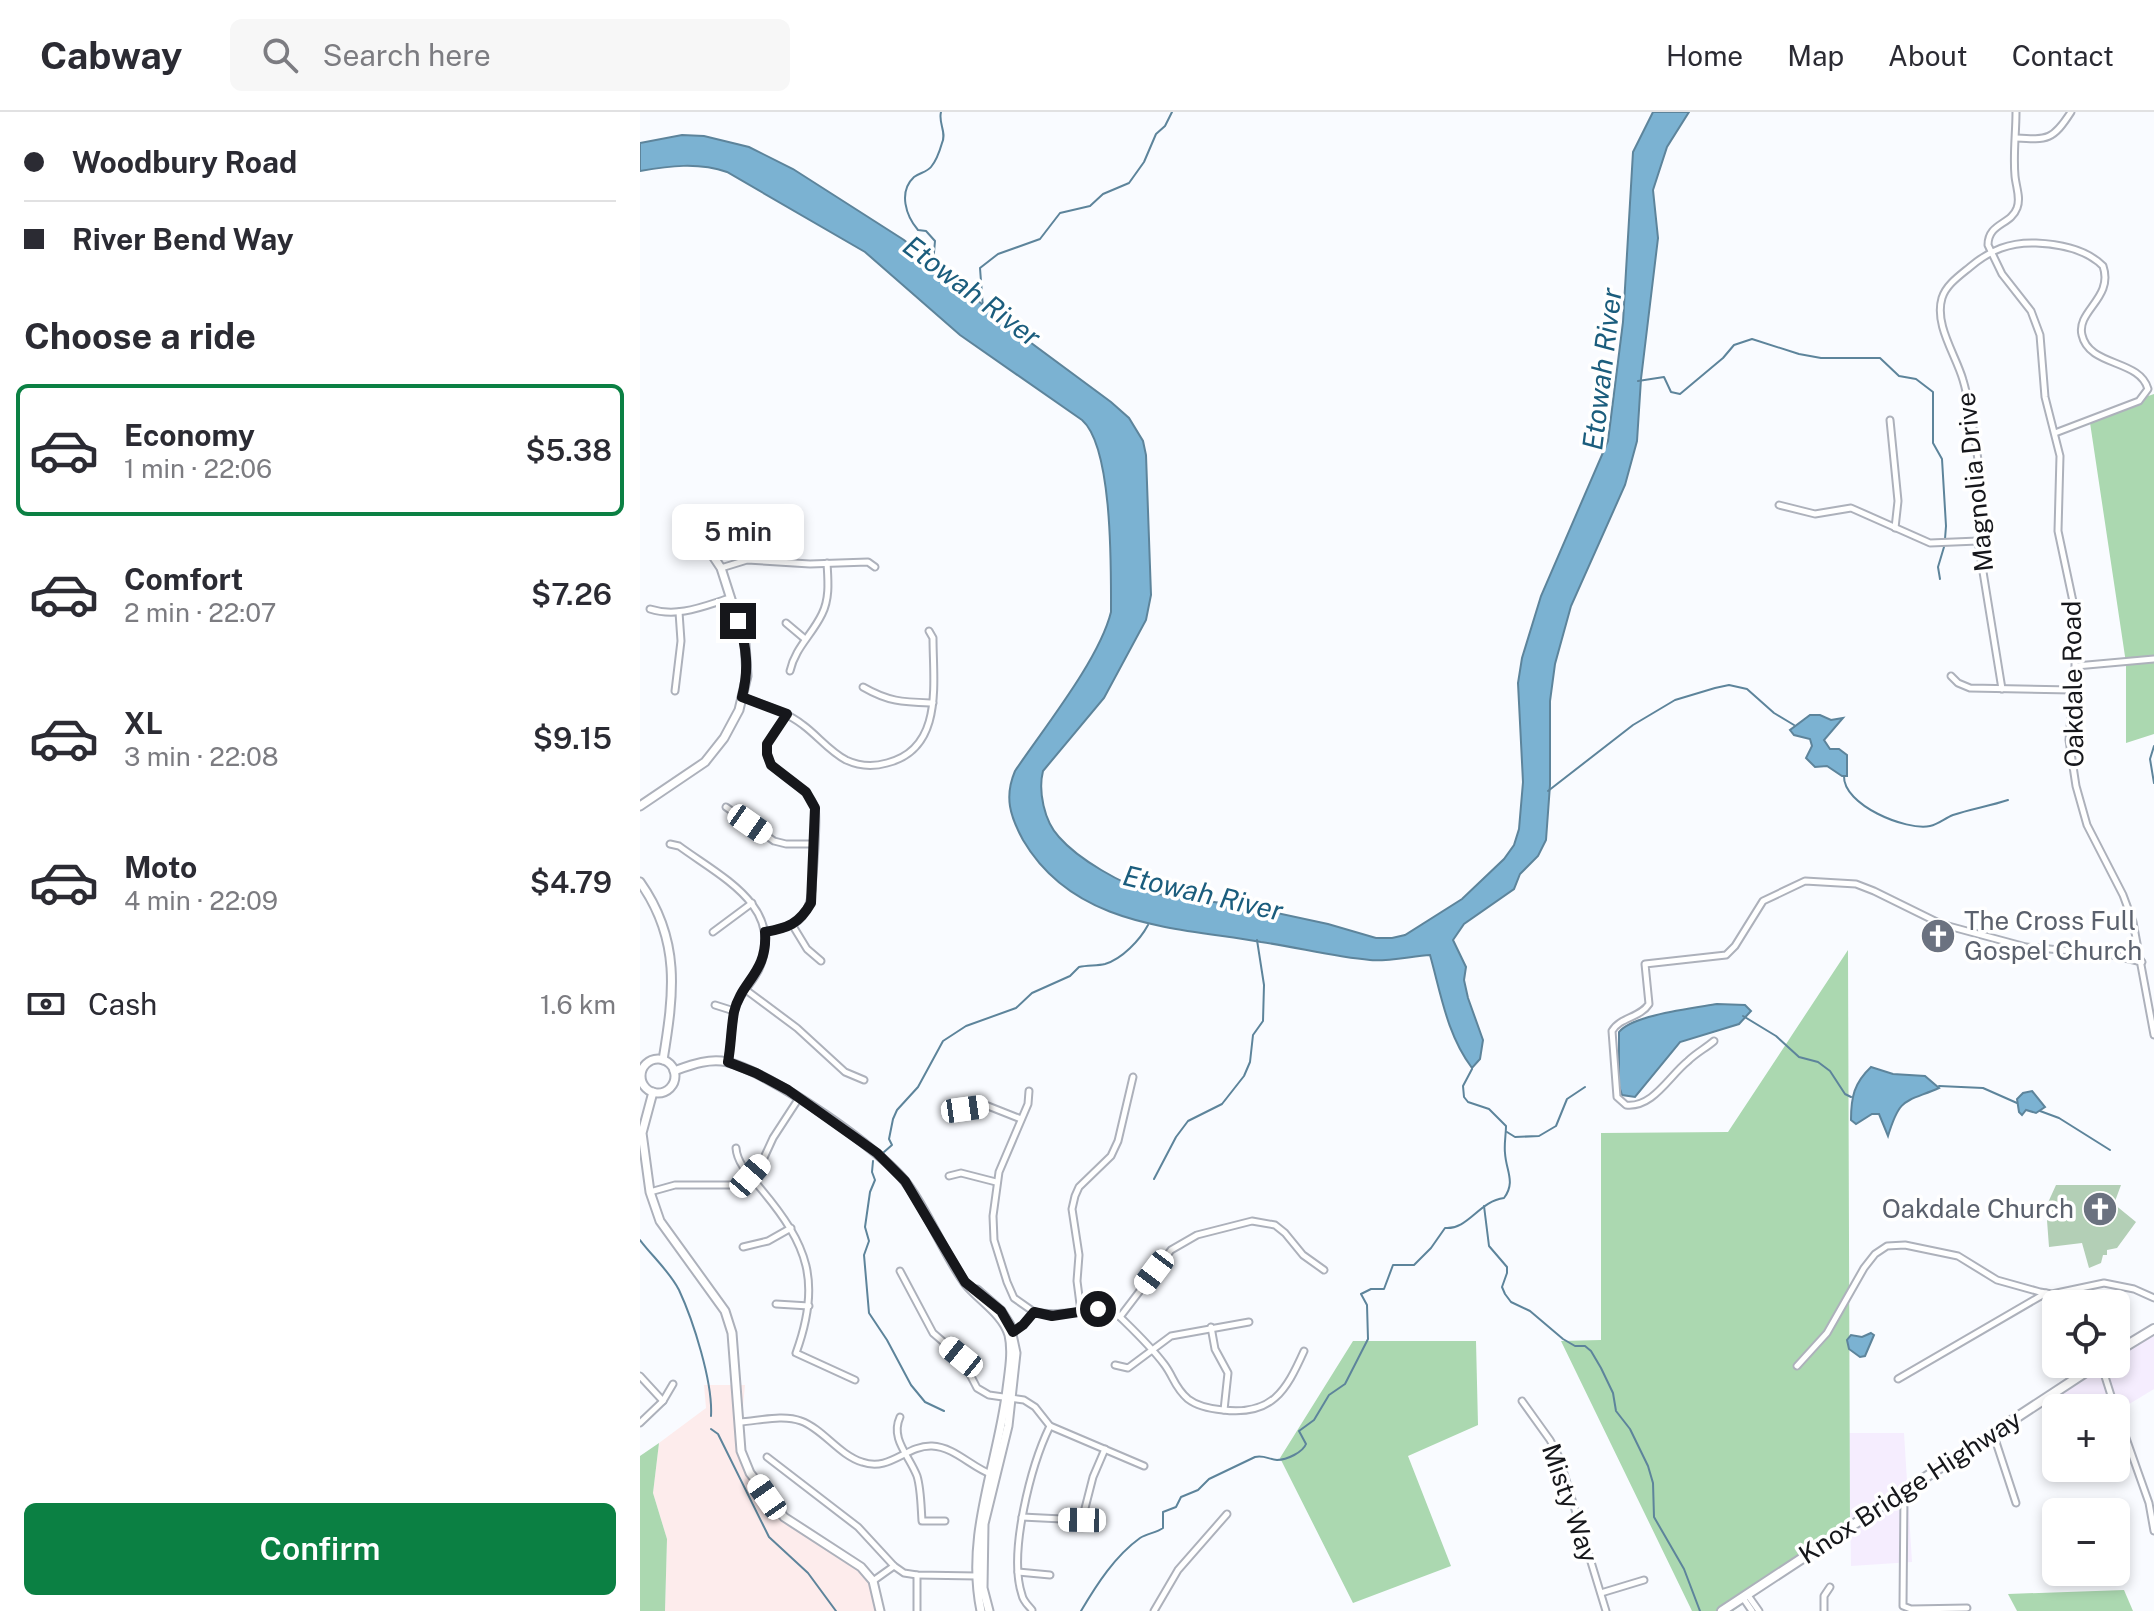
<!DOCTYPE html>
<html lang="en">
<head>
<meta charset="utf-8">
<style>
  :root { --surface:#fff; --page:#f7f7f7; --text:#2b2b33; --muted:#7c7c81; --line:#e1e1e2; --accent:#0b8043 }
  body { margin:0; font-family:"Public Sans",sans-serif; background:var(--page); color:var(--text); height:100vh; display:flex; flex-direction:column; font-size:30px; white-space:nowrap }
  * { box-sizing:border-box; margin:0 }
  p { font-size:26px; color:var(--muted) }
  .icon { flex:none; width:44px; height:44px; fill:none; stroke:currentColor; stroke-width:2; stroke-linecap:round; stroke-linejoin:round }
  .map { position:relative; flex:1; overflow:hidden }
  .side { display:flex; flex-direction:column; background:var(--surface); width:640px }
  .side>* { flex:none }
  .guide { display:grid; align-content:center; height:176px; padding:0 24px; background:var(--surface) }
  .tools { position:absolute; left:1402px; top:1178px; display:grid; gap:16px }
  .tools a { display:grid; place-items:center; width:88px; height:88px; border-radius:12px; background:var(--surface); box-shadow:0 4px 12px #0003; font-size:40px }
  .end { position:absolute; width:36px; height:36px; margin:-18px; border:10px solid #16171b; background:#fff; box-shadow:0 0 0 4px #fff }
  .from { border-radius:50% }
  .bubble { position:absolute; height:56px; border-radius:12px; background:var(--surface); box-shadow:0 4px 12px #0003; font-size:26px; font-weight:600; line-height:56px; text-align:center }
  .car { position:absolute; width:24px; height:48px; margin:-24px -12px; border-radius:10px; box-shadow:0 0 6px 2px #0007; background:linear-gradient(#fff 24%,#345 0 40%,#fff 0 76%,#345 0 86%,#fff 0) }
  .guide b { display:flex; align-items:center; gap:28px; height:76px; font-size:30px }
  .guide b+b { border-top:2px solid var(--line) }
  .guide i { width:20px; height:20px; background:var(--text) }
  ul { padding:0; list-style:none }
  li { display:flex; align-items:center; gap:24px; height:132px; margin:0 16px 12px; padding:0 8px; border:4px solid transparent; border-radius:12px }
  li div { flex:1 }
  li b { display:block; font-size:30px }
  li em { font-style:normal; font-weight:600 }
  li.on { border-color:var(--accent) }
  li>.icon { width:72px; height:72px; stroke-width:1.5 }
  h2 { padding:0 24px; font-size:36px; line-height:96px }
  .pay { display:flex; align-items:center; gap:20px; height:88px; padding:0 24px; font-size:30px }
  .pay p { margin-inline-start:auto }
  .cta { display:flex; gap:16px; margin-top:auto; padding:16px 24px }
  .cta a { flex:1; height:92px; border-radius:12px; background:var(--accent); color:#fff; font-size:32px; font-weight:600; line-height:92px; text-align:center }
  header { display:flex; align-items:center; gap:48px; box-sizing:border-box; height:112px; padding:0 40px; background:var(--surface); border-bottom:2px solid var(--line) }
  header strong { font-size:38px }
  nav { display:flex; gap:44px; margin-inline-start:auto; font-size:28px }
  .search { width:560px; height:72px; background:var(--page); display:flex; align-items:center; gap:20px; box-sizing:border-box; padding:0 28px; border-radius:12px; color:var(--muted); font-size:30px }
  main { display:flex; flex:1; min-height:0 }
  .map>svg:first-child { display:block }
</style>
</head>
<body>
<header>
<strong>Cabway</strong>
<div class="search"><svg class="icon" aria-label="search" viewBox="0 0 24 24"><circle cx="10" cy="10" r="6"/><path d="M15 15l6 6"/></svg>Search here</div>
<nav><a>Home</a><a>Map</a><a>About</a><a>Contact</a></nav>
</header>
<main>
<section class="side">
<div class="guide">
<b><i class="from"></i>Woodbury Road</b>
<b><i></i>River Bend Way</b>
</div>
<h2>Choose a ride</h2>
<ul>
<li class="on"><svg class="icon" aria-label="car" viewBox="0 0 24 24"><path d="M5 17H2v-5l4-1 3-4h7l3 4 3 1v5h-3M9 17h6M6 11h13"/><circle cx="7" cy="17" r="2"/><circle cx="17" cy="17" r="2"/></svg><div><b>Economy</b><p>1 min · 22:06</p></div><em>$5.38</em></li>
<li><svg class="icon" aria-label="car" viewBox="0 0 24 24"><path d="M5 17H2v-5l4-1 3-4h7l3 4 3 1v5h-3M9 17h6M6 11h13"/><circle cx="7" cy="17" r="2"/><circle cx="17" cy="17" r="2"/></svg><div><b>Comfort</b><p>2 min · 22:07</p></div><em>$7.26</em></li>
<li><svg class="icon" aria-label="car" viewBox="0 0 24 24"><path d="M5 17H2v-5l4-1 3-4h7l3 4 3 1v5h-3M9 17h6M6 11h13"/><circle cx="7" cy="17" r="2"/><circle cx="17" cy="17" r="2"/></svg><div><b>XL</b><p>3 min · 22:08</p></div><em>$9.15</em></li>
<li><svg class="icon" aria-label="car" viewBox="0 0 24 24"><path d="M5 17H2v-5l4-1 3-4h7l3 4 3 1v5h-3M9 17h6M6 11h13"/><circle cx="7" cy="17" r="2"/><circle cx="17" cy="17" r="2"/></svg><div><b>Moto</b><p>4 min · 22:09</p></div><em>$4.79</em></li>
</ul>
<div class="pay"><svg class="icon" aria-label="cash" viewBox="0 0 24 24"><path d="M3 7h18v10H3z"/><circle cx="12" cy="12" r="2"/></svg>Cash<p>1.6 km</p></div>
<div class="cta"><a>Confirm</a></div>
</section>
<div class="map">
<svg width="1514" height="1499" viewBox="0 0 1514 1499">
  <rect width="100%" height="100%" fill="#f9fbff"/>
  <g fill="#f5edfe">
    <polygon points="1514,1216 1514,1277 1476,1300 1476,1296 1416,1296 1416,1322 1399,1290 1458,1252 1476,1252 1476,1240"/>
    <polygon points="1209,1321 1264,1321 1272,1450 1211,1454"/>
  </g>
  <polygon fill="#fdecec" points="64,1273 105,1273 101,1317 103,1349 120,1385 152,1413 197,1436 233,1469 239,1499 25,1499 27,1427 13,1381 19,1331 66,1296"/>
  <polygon fill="#b3cfb6" points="1416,1073 1481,1073 1474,1092 1496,1110 1477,1136 1467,1138 1467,1143 1463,1143 1461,1151 1449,1156 1442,1131 1409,1135 1406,1095"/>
  <g fill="#abd8b0">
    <polygon points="1514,282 1514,622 1486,631 1486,551 1449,304"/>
    <polygon points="1208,838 1210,1419 1093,1499 1052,1499 921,1229 961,1228 961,1021 1088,1020"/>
    <polygon points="713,1229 836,1229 838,1313 768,1344 811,1454 713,1491 640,1346"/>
    <polygon points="19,1331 13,1381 27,1427 25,1499 0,1499 0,1344"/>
    <polygon points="1484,1478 1493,1499 1377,1499 1368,1482"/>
  </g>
  <g fill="#7bb2d2" stroke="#5d849b" stroke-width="2">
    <path d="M1013,0H1049L1027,35L1013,78L1018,126L1001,267L997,329L985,373L931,494L915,552L910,589V673L906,728L898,744L880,762L874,777L824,812L813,828L826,855L824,868L828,886L843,928L840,947L832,956C807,923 801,882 790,843C773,844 745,850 730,848C693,845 657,835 621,830C534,815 434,815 383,728C370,704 364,685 375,659C404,616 459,548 471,500C471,458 473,335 442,308L320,223L225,140L87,60C58,50 29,54 0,59V31L42,23L64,24L109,35L153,57L264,128L371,216L471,290L489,306L503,329L506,343L511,483L506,508L464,586L403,659C398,679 404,709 419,725C439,748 482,772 511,781L609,795L688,812L736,826H752L765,823L822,787L864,747L874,733L879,717L883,670L878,571L882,546L901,484L968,329L983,210L993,40Z"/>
    <polygon points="1170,603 1180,603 1191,608 1203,606 1184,628 1190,637 1199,637 1207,643 1207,664 1202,664 1187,654 1175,655 1166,646 1172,634 1170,627 1154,623 1150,618"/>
    <path d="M1077,892L1105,893L1111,899L1099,912L1040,930L995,985L982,983L979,974V920C992,903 1054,896 1077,892Z"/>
    <path d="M1231,955L1253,962L1285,964L1299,976C1264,991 1260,985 1248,1024L1239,1002H1232L1216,1012L1211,1008C1211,985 1214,971 1231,955Z"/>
    <polygon points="1392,979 1405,995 1396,1001 1386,998 1382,1003 1379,1000 1377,987 1383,981"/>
    <polygon points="1231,1221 1234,1223 1225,1244 1220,1245 1209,1237 1207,1228 1211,1223 1222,1225"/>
  </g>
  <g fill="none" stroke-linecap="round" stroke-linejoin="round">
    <g stroke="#5d849b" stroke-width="2">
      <path d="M293,152L295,129L286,119L278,118C266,104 258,80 274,65C279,61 287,60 291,55C296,49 300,38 302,31C307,20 298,11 301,0"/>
      <polyline points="343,196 340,156 358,142 400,127 420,101 450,94 463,82 489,71 504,50 516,22 525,14 532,0"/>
      <polyline points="998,269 1024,265 1031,280 1040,282 1083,246 1094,233 1112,227 1159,242 1181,246 1240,246 1259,264 1276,267 1293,280 1293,331 1302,347 1306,414 1305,427"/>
      <polyline points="1300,467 1298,455 1304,435"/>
      <polyline points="1514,634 1510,647 1514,671"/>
      <path d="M1204,664C1203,693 1266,719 1290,714C1299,712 1305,706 1313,703C1331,697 1350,694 1368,688"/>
      <polyline points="908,679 993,613 1035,588 1075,576 1089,573 1107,577 1134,601 1154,613"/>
      <polyline points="1103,904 1136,924 1159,945 1178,950 1190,959 1205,982 1211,985"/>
      <polyline points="1299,974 1343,976 1377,991"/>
      <polyline points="1400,999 1419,1006 1470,1038"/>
      <polyline points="867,1020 875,1025 899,1024 916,1014 927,987 945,975"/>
      <path d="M244,1040L252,1033L249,1027L253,1007L257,998L278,975L303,929L326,914L376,896L392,881L430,864L439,855C448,853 457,854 465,852C482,847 500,828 508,813"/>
      <polyline points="233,1049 232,1060 235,1068 230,1080 225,1115 229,1129 224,1143 229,1201 247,1228 271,1273 285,1290 304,1299"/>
      <polyline points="514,1067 536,1025 548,1009 582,992 604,964 610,950 613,923 623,909 624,873 617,828"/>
      <polyline points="844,1094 849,1134 867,1155 867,1161 862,1175 865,1182 871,1190 890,1199 923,1227 935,1234 945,1234 951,1239 961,1256 973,1281 976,1299 990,1317 1008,1354 1013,1371 1014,1405 1044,1457 1060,1499"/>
      <path d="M0,1128C12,1144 30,1160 39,1178C53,1208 73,1270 71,1304"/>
      <polyline points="71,1317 78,1322 129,1425 168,1461 196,1499"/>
      <path d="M441,1499C457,1472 475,1444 500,1426C508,1421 516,1421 523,1416V1400L536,1395L541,1385L558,1378L569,1367L615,1345C624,1343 628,1347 637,1348C647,1348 663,1340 666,1332L659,1319L674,1308L689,1283L705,1272L728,1227L727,1193L721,1182L731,1177H744L753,1153H774L791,1136L805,1116C828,1118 839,1089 864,1086C876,1070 866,1059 865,1041C864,1032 866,1022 866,1014L849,997L828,990L824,985L823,974L832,957"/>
    </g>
    <g stroke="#adb1bb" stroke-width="9">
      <g id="street">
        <path d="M1376,0C1376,21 1373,43 1375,64C1376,75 1381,86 1377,96C1371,113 1348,111 1348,133L1362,162L1391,199L1400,223L1405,285L1420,344L1418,419L1435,499V554L1429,628L1436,674L1447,713L1483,783L1493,810L1514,923"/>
        <path d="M1376,26C1408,28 1413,28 1431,0"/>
        <polyline points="1250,308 1258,389 1255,416"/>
        <polyline points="1139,393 1175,402 1211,396 1290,431 1338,429"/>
        <polyline points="81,456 107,448 170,452 228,450 235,455"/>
        <path d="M10,497C38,506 64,494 90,486"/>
        <polyline points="146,511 165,527"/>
        <polyline points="1436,554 1514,547"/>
        <path d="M150,559C155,536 172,523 182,502C190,486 188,468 187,451"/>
        <polyline points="1311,564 1318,571 1330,576 1432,578"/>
        <path d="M223,575C249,590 263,590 293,591"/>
        <path d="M1362,577L1338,429C1351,409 1331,294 1323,268C1316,243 1294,213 1302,186C1306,173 1319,164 1330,155C1350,138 1370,130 1396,131C1420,132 1446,137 1463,154C1474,186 1436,199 1442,223C1449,255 1500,247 1508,277L1499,289L1415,321"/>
        <polyline points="35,579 41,529 39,500"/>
        <path d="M102,585C123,593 145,599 163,613C178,624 189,639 206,648C219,654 233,655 247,651C304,637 293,571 293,526L289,519"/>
        <polyline points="86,695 134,729 146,732 174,732"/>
        <path d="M30,732L39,734C81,765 146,795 119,857C112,872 97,884 94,901C91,917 91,934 88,950"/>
        <polyline points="153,814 167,837 181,849"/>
        <polyline points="73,820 112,791"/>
        <path d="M125,820C153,815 168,810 172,778C173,759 178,711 175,696C168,670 121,661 127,634C130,624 141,612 147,602"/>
        <polyline points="106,878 157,916 205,960 224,968"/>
        <polyline points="75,893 94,899"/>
        <path d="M1074,929C1066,936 1056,941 1048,949C1029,964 1013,996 986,993L977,985L972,919C980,905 1000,906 1009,892L1005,852L1086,843L1095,834L1123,789L1165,769L1216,772L1234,779L1301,812L1386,835L1468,842L1502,850"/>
        <polyline points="389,979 388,992 359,1060 353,1104 354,1128 367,1170 374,1186 394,1200"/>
        <polyline points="325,997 348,994 381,1007"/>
        <path d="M96,1036C97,1052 112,1066 121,1077C168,1133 182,1170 156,1241L215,1268"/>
        <polyline points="309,1064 321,1061 356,1070"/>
        <polyline points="10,1080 35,1073 92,1073 104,1068 122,1050 133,1026 159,986"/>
        <polyline points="103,1135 128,1129 151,1116"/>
        <polyline points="260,1159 293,1221 321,1245 337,1276 349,1283 384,1288 395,1295 410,1314 504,1354"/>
        <polyline points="136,1192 169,1194"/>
        <polyline points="441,1200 437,1169 439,1143 432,1097 435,1084 439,1075 471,1044 478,1029 493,965"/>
        <polyline points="480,1205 531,1138 557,1123 612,1109 635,1113 645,1121 663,1143 684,1158"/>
        <polyline points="571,1215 575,1237 588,1261 584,1298"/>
        <path d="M369,1221L383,1213L394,1200C421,1205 446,1197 473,1198C491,1216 509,1232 524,1252C534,1265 534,1275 548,1287C557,1294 572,1297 583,1298C632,1304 646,1279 664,1239"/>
        <polyline points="1461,1252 1475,1296"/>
        <polyline points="475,1253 488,1256 531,1224 609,1210"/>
        <polyline points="1157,1254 1187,1221 1224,1156 1235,1142 1247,1134 1265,1133 1318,1144 1357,1168 1400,1180 1412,1182 1464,1171 1494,1177 1514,1186"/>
        <polyline points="0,1264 23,1289"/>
        <polyline points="1258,1267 1406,1181"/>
        <polyline points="882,1289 910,1328 919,1345 966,1499"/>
        <polyline points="1476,1298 1509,1391 1514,1419"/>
        <path d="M260,1305C250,1327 269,1343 277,1364C281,1377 281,1395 282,1409H305"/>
        <path d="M99,1310C118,1309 143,1302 161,1309C183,1317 199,1343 222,1350C250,1360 266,1333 292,1334C315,1335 332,1356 353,1363"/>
        <polyline points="0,1311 23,1289 33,1272"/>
        <polyline points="1353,1321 1376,1391"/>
        <polyline points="127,1345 218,1415 254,1454 264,1461 277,1463 337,1464"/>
        <polyline points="1264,1381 1263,1494 1271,1497 1327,1496"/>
        <polyline points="382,1405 442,1408 453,1365 465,1337"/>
        <polyline points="378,1460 410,1463"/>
        <polyline points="277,1463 277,1499"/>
        <polyline points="233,1469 254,1454"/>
        <polyline points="961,1481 1004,1468"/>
        <polyline points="1107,1482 1119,1499"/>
        <polyline points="1103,1486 1112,1499"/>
        <path d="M392,1498C388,1493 383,1489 382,1483C368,1441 391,1353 410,1314"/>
        <polyline points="514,1499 538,1458 587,1402"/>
        <polyline points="1184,1499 1184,1484 1190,1475"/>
      </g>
    </g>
    <g stroke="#adb1bb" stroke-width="11">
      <g id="secondary">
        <polyline points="0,694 65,650 84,626 99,598 107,564 105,531 81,456 71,441"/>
        <path d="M0,770C41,828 34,881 23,948"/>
        <circle cx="18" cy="964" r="17"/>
        <path d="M34,959C51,953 69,946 87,950C128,959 243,1038 267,1072C290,1103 303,1141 326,1172C339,1188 363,1202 369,1223C373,1240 369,1260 367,1277C358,1352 325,1422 341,1499"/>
        <polyline points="13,980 2,1021 10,1080 20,1109 85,1199 92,1221 101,1339 110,1361 144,1405 221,1455 233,1469 240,1499"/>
        <polyline points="337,1178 361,1199 370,1213 376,1241 368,1314 344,1412 343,1476 349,1499"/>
      </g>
    </g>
    <g stroke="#adb1bb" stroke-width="12">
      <g id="primary">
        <polyline points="1476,1240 1514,1217"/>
        <polyline points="1082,1499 1458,1252"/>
      </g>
    </g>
    <use href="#street" stroke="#fff" stroke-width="5"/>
    <use href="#secondary" stroke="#fff" stroke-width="7"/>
    <use href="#primary" stroke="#fff" stroke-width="8"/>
  </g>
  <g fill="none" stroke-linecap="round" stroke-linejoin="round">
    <path stroke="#16171b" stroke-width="10" d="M98,509C107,535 109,558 102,585L147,602L127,632V642L131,653L166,680L175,696L171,791C159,812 148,816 125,820C128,861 101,869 94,900C91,917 91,934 88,950L116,961L148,978L237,1041L265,1069L325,1170L361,1199L373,1220L383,1213L394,1200L412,1204L458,1197"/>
  </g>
  <defs>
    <g id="church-disc" transform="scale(1.8)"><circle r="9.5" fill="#6b7280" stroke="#fff"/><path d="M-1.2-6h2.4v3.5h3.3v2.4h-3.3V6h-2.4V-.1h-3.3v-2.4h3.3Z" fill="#fff"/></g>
  </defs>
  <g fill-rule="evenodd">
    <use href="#church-disc" x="1298" y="824"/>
    <use href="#church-disc" x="1460" y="1097"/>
  </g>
  <g text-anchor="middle" stroke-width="7" stroke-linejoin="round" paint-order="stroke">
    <g font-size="26" fill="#16171b" stroke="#fff">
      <text transform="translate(1335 370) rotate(-96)" y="9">Magnolia Drive</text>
      <text transform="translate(1433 572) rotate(-91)" y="9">Oakdale Road</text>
      <text transform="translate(1270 1375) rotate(-33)" y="9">Knox Bridge Highway</text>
      <text transform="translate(930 1391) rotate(71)" y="9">Misty Way</text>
    </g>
    <g font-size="26" fill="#5b616d" stroke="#fff" text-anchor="start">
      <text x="1324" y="818">The Cross Full<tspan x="1324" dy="30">Gospel Church</tspan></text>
      <text x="1434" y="1106" text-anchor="end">Oakdale Church</text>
    </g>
    <g font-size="28" font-style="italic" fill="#1b5d7d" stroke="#fff">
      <text transform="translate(332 179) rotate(37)" y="10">Etowah River</text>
      <text transform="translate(962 257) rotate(-83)" y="10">Etowah River</text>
      <text transform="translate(563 781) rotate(13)" y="10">Etowah River</text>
    </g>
  </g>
</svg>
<div class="tools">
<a><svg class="icon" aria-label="locate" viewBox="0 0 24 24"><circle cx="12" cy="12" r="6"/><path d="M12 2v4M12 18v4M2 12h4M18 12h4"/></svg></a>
<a>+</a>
<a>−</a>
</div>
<i class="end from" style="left:458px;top:1197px"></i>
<i class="end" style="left:98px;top:509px"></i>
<div class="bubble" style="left:32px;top:392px;width:132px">5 min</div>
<i class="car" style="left:110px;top:712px;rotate:125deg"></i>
<i class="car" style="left:325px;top:997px;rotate:82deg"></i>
<i class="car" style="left:110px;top:1064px;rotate:41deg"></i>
<i class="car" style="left:514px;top:1160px;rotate:217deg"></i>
<i class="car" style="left:321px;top:1245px;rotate:309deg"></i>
<i class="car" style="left:127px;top:1385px;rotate:325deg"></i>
<i class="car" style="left:442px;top:1408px;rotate:271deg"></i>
</div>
</main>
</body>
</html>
